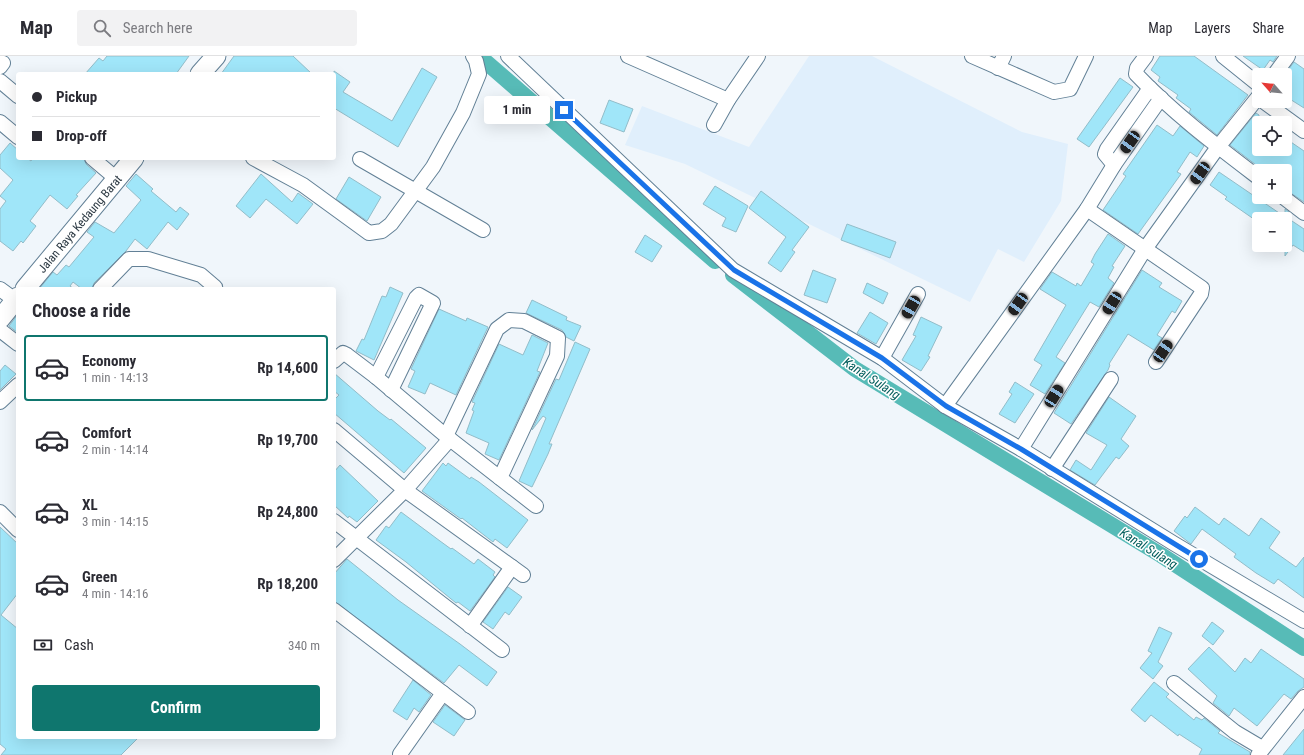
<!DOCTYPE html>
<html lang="en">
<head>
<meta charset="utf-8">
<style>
  :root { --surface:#fff; --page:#f2f2f3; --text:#2b2b33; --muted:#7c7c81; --line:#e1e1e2; --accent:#0f766e }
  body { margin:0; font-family:"Roboto Condensed",sans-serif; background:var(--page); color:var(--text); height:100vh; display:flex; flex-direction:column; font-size:15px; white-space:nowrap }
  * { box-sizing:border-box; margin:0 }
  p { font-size:13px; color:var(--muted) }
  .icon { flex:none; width:22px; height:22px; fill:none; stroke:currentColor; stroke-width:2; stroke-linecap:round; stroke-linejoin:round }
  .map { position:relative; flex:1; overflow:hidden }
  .panel { position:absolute; left:16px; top:231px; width:320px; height:452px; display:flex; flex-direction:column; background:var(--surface); border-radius:4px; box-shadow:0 4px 16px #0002 }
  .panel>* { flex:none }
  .banner { position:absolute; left:16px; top:16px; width:320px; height:88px; border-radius:4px; box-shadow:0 4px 16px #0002; display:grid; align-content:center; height:88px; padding:0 16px; background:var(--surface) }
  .needle { width:26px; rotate:297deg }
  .buttons { position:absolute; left:1252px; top:12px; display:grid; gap:8px }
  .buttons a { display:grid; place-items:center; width:40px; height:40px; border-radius:4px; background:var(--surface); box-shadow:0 4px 16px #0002; font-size:20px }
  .end { position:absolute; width:18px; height:18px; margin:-9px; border:5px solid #1a73e8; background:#fff; box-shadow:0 0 0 2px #fff }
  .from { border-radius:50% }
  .bubble { position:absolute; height:28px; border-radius:4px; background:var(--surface); box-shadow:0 4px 16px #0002; font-size:13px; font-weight:700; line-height:28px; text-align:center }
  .car { position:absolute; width:12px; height:24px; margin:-12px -6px; border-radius:5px; box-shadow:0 0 3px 1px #0007; background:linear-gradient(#222 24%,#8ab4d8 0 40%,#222 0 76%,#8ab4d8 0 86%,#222 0) }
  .banner b { display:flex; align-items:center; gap:14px; height:38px; font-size:15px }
  .banner b+b { border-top:1px solid var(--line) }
  .banner i { width:10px; height:10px; background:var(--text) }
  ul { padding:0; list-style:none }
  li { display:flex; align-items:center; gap:12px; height:66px; margin:0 8px 6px; padding:0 8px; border:2px solid transparent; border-radius:4px }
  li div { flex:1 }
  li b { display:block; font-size:15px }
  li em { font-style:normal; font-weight:700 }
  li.active { border-color:var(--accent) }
  li>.icon { width:36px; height:36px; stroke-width:1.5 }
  h2 { padding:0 16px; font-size:18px; line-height:48px }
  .pay { display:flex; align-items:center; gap:10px; height:44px; padding:0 16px; font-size:15px }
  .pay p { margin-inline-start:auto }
  .cta { display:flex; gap:8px; margin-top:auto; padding:8px 16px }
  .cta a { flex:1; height:46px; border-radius:4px; background:var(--accent); color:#fff; font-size:16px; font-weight:700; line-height:46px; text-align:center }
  header { display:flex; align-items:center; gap:24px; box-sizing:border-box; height:56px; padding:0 20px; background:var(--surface); border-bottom:1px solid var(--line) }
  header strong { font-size:19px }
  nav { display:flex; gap:22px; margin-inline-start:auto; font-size:14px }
  .search { width:280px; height:36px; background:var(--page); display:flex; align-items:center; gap:10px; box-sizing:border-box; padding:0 14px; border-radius:4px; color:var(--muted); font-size:15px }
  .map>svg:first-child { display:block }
</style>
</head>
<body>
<header>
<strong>Map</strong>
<div class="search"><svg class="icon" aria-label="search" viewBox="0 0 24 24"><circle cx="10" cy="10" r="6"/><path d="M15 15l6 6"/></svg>Search here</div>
<nav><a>Map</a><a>Layers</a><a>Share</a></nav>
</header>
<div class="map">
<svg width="1304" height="699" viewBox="0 0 1304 699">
  <rect width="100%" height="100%" fill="#f0f6fb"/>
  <polygon fill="#e0effc" points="809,0 872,0 1022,76 1068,88 1061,145 1024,206 998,193 970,246 685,108 625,89 642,50 749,91"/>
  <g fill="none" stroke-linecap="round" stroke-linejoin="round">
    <g stroke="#57bbb7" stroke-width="16">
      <polyline points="479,0 715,205"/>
      <polyline points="733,219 855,313 1161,499 1304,592"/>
    </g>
  </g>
  <g fill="#a0e6f9" stroke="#92bdc9">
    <polygon points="107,0 189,0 176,18 85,18 99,2 103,5"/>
    <polygon points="234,0 293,0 312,18 221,18"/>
    <polygon points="1160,0 1194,0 1248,39 1217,79 1189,56 1191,53 1176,42 1178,39 1158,25 1160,21 1151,14"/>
    <polygon points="1243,0 1277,0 1273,6 1270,4 1263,14"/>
    <polygon points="1294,6 1304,13 1304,52 1285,40 1285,18"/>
    <polygon points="422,12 437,21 398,91 334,52 334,15 350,26 343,36 392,65"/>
    <polygon points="1120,22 1133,31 1089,91 1077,83"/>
    <polygon points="609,44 633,53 624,76 600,67"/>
    <polygon points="1256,57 1259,59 1259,93 1285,93 1285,82 1304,95 1304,146 1285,133 1285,115 1264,115 1230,89"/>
    <polygon points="1157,69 1173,80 1180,70 1204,90 1197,101 1190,96 1177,116 1181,118 1138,178 1103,154 1126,120 1123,118"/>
    <polygon points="10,87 18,94 18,102 27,102 31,105 33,102 84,102 86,108 96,117 76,139 78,140 67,153 50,139 30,165 36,170 23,187 21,185 13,195 0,185 0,153 6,145 0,140 13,124 0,112 0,99"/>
    <polygon points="1219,116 1285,161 1285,153 1289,156 1286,161 1304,173 1304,196 1293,189 1285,200 1285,163 1259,163 1258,166 1225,143 1227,141 1210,129"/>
    <polygon points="136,118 153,133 151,135 176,156 180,151 189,158 177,174 168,166 147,193 135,183 126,195 94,227 92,233 82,233 73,226 70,230 74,233 39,233 53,216 57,219 66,209 69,211 94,181 87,176 95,166 114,177 141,144 126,130"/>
    <polygon points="261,118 292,146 298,137 313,148 297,168 266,143 250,162 236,150"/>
    <polygon points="349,121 381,141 367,165 336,143"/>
    <polygon points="715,130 748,150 736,176 722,170 726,162 703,148"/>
    <polygon points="761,135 809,171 792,194 795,196 781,216 768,207 786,181 749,152"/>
    <polygon points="847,168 896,186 890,202 841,184"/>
    <polygon points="1108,178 1125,190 1112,210 1114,211 1108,222 1114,227 1099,251 1090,246 1056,301 1065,307 1045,338 1030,329 1042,309 1034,304 1066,249 1040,233 1052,216 1076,230 1077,227 1081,230 1094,208 1091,206 1095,198"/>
    <polygon points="645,179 662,190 652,206 635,196"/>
    <polygon points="813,214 836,223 827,247 804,239"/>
    <polygon points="1142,214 1162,227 1159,231 1182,245 1175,257 1172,255 1157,279 1162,282 1154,294 1128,278 1109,308 1110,309 1108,314 1071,368 1054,357"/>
    <polygon points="867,227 888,237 883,248 863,237"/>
    <polygon points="390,231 403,237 374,304 356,295 362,283 364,284 382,240 386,241"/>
    <polygon points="532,244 567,261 566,264 581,270 574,285 566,281 562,274 526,257"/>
    <polygon points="439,253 466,265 467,262 488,271 456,339 430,327 425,338 408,331 415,315 411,313"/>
    <polygon points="870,256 888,267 876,288 857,277"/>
    <polygon points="18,258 18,277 9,270"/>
    <polygon points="921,261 942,271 928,300 930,301 921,315 902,304 916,280 913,279"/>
    <polygon points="532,279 548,287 537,315 540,316 499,404 485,398 489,387 466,377 474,355 472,354 475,347 472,346 499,288 523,299"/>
    <polygon points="575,286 590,293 549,388 552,388 548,398 532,431 519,425 546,362 543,360 532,374 556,323 559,324"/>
    <polygon points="5,309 16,318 0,334 0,315"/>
    <polygon points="334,317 378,355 390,364 391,363 426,392 404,417 334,357 334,344 339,339 334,335"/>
    <polygon points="1015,326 1034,338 1015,367 999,358 1012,338 1009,336"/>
    <polygon points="1109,341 1136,360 1121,383 1129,390 1119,403 1116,401 1095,429 1070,414 1076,404 1091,414 1107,389 1086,377"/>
    <polygon points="443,407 446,410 448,407 470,423 471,421 479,426 528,464 507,492 495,483 493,486 462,462 461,463 422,435"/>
    <polygon points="340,409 378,445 357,466 349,460 348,462 334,449 334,416"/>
    <polygon points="1195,451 1219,469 1224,462 1249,480 1261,462 1280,476 1269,492 1296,511 1304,501 1304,542 1278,523 1274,528 1256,517 1234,501 1236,498 1202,473 1191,488 1174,475 1185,460 1187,462"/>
    <polygon points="401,456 440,485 451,493 452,492 474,508 478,503 495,516 493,519 495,521 470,555 458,546 456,547 406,506 376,484 386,470 389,472"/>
    <polygon points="0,471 18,488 18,537 1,559 18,573 18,681 139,681 121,699 1,699 6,693 0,688"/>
    <polygon points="347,503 398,544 460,588 497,616 487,630 459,609 444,627 334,545 334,518"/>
    <polygon points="508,531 522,541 509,559 505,556 493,573 483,566"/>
    <polygon points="1212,566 1224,575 1213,589 1202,580"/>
    <polygon points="1159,571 1172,577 1158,606 1163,610 1153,623 1140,612 1152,597 1148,595"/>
    <polygon points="1209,591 1235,616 1245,602 1251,607 1261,593 1304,623 1304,631 1298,635 1291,643 1284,638 1257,670 1234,652 1229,660 1213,647 1217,640 1188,613"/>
    <polygon points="413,624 431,639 419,656 414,652 407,664 393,655"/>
    <polygon points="1154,626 1169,638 1166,641 1194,664 1196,661 1202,664 1204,662 1220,675 1218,677 1250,696 1250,699 1199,699 1202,693 1179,678 1178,680 1151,659 1145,666 1131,654"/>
    <polygon points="445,649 465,664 454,680 433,666"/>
    <polygon points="1304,673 1304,699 1283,699"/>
  </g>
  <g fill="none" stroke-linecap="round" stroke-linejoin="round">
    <g stroke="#628096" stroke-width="16">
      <g id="street">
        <polyline points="508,0 733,214 882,302 945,350 1021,393 1173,487 1304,565"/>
        <polyline points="628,0 728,44"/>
        <polyline points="972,0 1054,36 1070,33 1086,0"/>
        <path d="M1146,0L1137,12L1136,18C1173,57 1217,90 1259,122"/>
        <polyline points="1223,0 1259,29"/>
        <polyline points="0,6 3,7 0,11"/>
        <polyline points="998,12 1004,0"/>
        <polyline points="1274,19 1288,0"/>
        <polyline points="0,25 18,40"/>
        <polyline points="1263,45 1304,75"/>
        <polyline points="0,66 18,81"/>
        <polyline points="714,69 728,44 758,0"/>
        <polyline points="92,102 118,124"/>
        <polyline points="253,102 303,129 369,177 382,175 391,168 433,111 463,57 479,18 476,5 473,0"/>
        <polyline points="360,103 483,174"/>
        <polyline points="1114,109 1105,98 1107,93 1150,32"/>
        <polyline points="1283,141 1304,157"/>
        <polyline points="1087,153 1202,232 1201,238 1156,306"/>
        <polyline points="0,233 15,244"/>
        <polyline points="100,233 129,203 148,203 201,219 215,231 214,233"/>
        <polyline points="0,274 18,288"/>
        <polyline points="882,302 918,238"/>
        <polyline points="334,305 343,297 347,299 376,321 446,380 536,450"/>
        <polyline points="376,321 416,242 419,239 433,247 391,334"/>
        <polyline points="0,346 18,329"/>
        <polyline points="945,350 1087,153 1114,109 1161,42"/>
        <polyline points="334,374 405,434 523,519"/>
        <polyline points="446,380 497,273 509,264 524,265 558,282 557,300 500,422"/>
        <polyline points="1021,393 1145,193 1218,91 1259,40"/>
        <polyline points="1052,413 1111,323"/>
        <polyline points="0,456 18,474"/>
        <polyline points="334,465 502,594"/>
        <polyline points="334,504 405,434 450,383"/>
        <polyline points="334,554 468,656"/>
        <polyline points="470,570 512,511"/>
        <polyline points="1174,627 1235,676 1262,692"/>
        <polyline points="400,698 443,637"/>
        <polyline points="1258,699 1304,641"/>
      </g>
    </g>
    <g stroke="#628096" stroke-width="21">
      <g id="secondary">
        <polyline points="200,18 216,0"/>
        <polyline points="25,233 134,102"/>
        <polyline points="0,263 18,241"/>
      </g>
    </g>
    <use href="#street" stroke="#fff" stroke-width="14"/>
    <use href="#secondary" stroke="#fff" stroke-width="19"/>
  </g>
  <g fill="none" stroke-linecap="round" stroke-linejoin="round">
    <polyline stroke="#1a73e8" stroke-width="5" points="564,54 734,214 882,302 946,350 1021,393 1199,503"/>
  </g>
  <g text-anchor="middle" stroke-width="3" stroke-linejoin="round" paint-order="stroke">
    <g font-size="12" fill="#2d3a44" stroke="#fff">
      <text transform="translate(80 168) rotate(-50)" y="4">Jalan Raya Kedaung Barat</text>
    </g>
    <g font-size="13" font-style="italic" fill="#005c5a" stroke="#fff">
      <text transform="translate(872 322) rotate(33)" y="5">Kanal Sulang</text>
      <text transform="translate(1149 492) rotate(32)" y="5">Kanal Sulang</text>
    </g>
  </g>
</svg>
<div class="buttons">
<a><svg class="needle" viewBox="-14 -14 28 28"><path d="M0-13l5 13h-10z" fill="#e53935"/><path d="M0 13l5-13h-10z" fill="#7c7c81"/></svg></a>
<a><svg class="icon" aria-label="locate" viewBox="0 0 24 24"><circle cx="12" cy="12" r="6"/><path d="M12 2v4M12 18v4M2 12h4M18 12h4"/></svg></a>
<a>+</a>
<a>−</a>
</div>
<i class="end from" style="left:1199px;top:503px"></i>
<i class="end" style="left:564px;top:54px"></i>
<div class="bubble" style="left:484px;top:40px;width:66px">1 min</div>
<i class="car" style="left:1130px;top:86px;rotate:215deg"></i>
<i class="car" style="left:1200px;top:117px;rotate:215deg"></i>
<i class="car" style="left:1112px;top:247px;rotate:212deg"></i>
<i class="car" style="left:1018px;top:248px;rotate:215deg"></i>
<i class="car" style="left:911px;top:251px;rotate:210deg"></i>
<i class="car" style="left:1163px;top:295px;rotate:34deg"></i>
<i class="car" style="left:1054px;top:340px;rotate:32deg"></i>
<div class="banner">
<b><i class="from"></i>Pickup</b>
<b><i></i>Drop-off</b>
</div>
<section class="panel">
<h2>Choose a ride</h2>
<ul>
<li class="active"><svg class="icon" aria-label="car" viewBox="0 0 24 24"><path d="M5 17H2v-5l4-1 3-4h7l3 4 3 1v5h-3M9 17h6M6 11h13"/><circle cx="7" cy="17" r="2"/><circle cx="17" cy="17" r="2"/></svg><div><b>Economy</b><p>1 min · 14:13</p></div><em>Rp 14,600</em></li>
<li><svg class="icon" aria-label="car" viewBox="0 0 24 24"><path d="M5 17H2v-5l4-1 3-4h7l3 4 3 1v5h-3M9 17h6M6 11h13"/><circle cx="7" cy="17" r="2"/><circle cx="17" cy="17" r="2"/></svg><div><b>Comfort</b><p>2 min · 14:14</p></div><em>Rp 19,700</em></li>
<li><svg class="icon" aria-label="car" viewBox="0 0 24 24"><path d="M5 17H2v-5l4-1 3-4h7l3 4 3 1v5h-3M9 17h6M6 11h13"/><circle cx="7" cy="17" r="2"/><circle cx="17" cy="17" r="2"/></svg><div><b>XL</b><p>3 min · 14:15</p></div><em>Rp 24,800</em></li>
<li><svg class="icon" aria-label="car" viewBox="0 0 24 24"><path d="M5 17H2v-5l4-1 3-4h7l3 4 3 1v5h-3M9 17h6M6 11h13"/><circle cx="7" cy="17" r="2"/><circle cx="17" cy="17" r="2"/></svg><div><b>Green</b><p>4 min · 14:16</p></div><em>Rp 18,200</em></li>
</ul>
<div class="pay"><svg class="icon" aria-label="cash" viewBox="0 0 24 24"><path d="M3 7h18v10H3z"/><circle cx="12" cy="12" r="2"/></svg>Cash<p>340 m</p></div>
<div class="cta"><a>Confirm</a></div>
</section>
</div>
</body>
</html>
